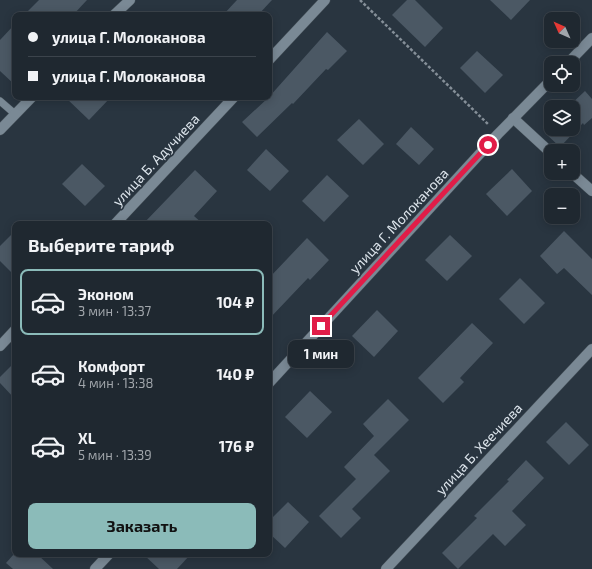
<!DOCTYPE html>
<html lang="ru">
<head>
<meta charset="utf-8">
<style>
  :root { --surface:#1f2830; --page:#273038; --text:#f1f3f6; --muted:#a1a6ab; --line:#3c444c; --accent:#8bbbb9 }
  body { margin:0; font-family:"Exo 2",sans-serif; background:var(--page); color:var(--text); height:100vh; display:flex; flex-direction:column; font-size:15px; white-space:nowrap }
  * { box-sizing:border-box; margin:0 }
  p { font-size:13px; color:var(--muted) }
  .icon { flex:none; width:22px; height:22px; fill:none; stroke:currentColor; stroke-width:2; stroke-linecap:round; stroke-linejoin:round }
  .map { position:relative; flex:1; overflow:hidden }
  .sheet { position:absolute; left:12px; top:221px; width:260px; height:336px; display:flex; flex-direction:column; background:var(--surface); border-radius:8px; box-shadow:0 2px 10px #0003,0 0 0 1px var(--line) }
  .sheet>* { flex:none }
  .guide { position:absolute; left:12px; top:12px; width:260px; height:88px; border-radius:8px; box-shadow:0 2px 10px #0003,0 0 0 1px var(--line); display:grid; align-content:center; height:88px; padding:0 16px; background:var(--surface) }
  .needle { width:26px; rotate:315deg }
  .tools { position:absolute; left:544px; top:12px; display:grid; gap:8px }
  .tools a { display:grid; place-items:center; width:36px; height:36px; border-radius:8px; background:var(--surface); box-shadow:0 2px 10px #0003,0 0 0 1px var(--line); font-size:20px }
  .end { position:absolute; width:18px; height:18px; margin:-9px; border:5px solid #e11d48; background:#fff; box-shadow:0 0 0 2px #fff }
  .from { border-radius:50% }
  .bubble { position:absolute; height:28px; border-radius:8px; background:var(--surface); box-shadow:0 2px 10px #0003,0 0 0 1px var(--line); font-size:13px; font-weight:700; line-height:28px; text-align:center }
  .guide b { display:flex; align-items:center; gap:14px; height:38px; font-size:15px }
  .guide b+b { border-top:1px solid var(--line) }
  .guide i { width:10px; height:10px; background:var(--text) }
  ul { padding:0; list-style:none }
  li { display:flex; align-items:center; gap:12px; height:66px; margin:0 8px 6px; padding:0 8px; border:2px solid transparent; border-radius:8px }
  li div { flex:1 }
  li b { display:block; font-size:15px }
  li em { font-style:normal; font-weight:700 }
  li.selected { border-color:var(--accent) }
  li>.icon { width:36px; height:36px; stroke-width:1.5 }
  h2 { padding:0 16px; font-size:18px; line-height:48px }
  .primary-button { display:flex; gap:8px; margin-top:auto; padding:8px 16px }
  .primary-button a { flex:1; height:46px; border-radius:8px; background:var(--accent); color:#111; font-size:16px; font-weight:700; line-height:46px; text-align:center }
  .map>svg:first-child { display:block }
</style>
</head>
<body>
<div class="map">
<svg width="592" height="569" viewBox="0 0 592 569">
  <rect width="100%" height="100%" fill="#293540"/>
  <g fill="#4b5864">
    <polygon points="39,0 87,0 73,15 24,15"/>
    <polygon points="237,0 272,0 258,15 223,15"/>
    <polygon points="407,0 415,0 443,28 425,47 392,15"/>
    <polygon points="490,0 530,0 511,20"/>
    <polygon points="15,24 15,85 0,71 0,40"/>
    <polygon points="327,32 347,51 328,70 326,69 293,104 292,103 257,137 242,122 269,97"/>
    <polygon points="477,51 503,75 485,93 460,68"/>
    <polygon points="585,91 592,99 592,118 584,125 583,123 560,147 545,133 551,126 551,129 573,129 573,107 568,107"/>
    <polygon points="65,97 111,97 89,120"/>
    <polygon points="359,119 384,144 363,165 337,140"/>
    <polygon points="411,127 434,149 419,165 396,144"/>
    <polygon points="266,149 289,171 270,191 247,170"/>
    <polygon points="82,164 105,186 85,206 62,184"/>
    <polygon points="512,169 532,191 507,216 486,194"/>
    <polygon points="195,170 217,191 194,216 203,224 143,224"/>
    <polygon points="327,175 349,196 324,222 302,201"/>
    <polygon points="15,231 15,276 0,261 0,246"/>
    <polygon points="564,231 592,259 592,295 564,268 557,274 540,256"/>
    <polygon points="450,235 472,256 447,281 425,260"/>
    <polygon points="307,238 329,260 310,280 308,278 269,319 269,278"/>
    <polygon points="520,278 545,303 524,324 499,299"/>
    <polygon points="377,310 398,331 374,357 352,336"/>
    <polygon points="472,323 493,343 460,378 464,382 443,403 418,378"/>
    <polygon points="15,362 15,399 0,383 0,377"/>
    <polygon points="310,391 332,412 307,438 285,417"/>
    <polygon points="388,399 409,420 374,455 390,471 352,509 361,518 341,538 319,516 356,479 344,467 374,436 363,424"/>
    <polygon points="566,422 589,445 569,465 546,442"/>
    <polygon points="526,460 544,478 512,511 526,525 505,546 493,534 458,569 442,553 477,518 474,516 509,481 507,480"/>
    <polygon points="288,502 309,522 285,548 269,533 269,521"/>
    <polygon points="14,554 37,554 53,569 13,569 6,563"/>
    <polygon points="143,554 191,554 177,569 159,569"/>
  </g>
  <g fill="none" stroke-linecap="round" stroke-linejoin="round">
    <g stroke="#465159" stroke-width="8">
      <polyline id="lane" points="0,101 15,114"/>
    </g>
    <g stroke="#465159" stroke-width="11">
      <g id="street">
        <polyline points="114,15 130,0"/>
        <polyline points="269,60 325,0"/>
        <polyline points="568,63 592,38"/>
        <polyline points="513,118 551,153"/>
        <polyline points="0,130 32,97"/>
        <polyline points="572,173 592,191"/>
        <polyline points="115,224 234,97"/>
        <polyline points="0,346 15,330"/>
        <polyline points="269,383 498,134 551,80"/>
        <polyline points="95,569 109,554"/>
        <polyline points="386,569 592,349"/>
      </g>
    </g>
    <polyline stroke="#858f98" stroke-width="2.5" stroke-dasharray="3 2" stroke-linecap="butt" points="360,0 489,125"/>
    <use href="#lane" stroke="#7a8995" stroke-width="7"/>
    <use href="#street" stroke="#7a8995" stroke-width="10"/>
  </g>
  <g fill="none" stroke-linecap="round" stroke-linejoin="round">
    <polyline stroke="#e11d48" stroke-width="5" points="321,326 488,145"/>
  </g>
  <g text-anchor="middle" stroke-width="3.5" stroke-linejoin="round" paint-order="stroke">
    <g font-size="14" fill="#dde5ec" stroke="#293540">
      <text transform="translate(156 160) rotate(-47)" y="5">улица Б. Адучиева</text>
      <text transform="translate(399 221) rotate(-47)" y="5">улица Г. Молоканова</text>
      <text transform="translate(479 449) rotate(-47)" y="5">улица Б. Хеечиева</text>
    </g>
  </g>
</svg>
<div class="tools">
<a><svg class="needle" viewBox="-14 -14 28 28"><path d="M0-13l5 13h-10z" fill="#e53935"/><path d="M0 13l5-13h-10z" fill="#a1a6ab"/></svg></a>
<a><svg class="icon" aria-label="locate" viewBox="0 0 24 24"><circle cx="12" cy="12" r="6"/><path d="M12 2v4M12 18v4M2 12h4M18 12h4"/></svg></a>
<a><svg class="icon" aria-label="layers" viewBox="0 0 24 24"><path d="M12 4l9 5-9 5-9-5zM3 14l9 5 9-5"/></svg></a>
<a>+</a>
<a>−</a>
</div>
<i class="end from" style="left:488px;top:145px"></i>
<i class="end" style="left:321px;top:326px"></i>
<div class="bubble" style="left:288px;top:340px;width:66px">1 мин</div>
<div class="guide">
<b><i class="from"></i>улица Г. Молоканова</b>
<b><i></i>улица Г. Молоканова</b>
</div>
<section class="sheet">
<h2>Выберите тариф</h2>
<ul>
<li class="selected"><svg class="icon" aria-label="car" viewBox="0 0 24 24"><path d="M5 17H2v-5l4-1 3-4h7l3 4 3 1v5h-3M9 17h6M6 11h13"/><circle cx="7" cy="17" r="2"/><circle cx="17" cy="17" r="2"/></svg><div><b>Эконом</b><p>3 мин · 13:37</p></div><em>104 ₽</em></li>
<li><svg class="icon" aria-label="car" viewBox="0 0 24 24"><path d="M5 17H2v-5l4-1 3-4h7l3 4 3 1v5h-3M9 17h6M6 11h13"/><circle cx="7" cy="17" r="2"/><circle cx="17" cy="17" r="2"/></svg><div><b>Комфорт</b><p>4 мин · 13:38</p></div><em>140 ₽</em></li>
<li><svg class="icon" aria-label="car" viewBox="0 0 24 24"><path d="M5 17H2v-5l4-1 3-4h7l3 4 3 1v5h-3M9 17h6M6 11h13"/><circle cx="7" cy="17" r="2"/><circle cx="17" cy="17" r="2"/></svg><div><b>XL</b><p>5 мин · 13:39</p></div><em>176 ₽</em></li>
</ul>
<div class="primary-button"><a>Заказать</a></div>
</section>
</div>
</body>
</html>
